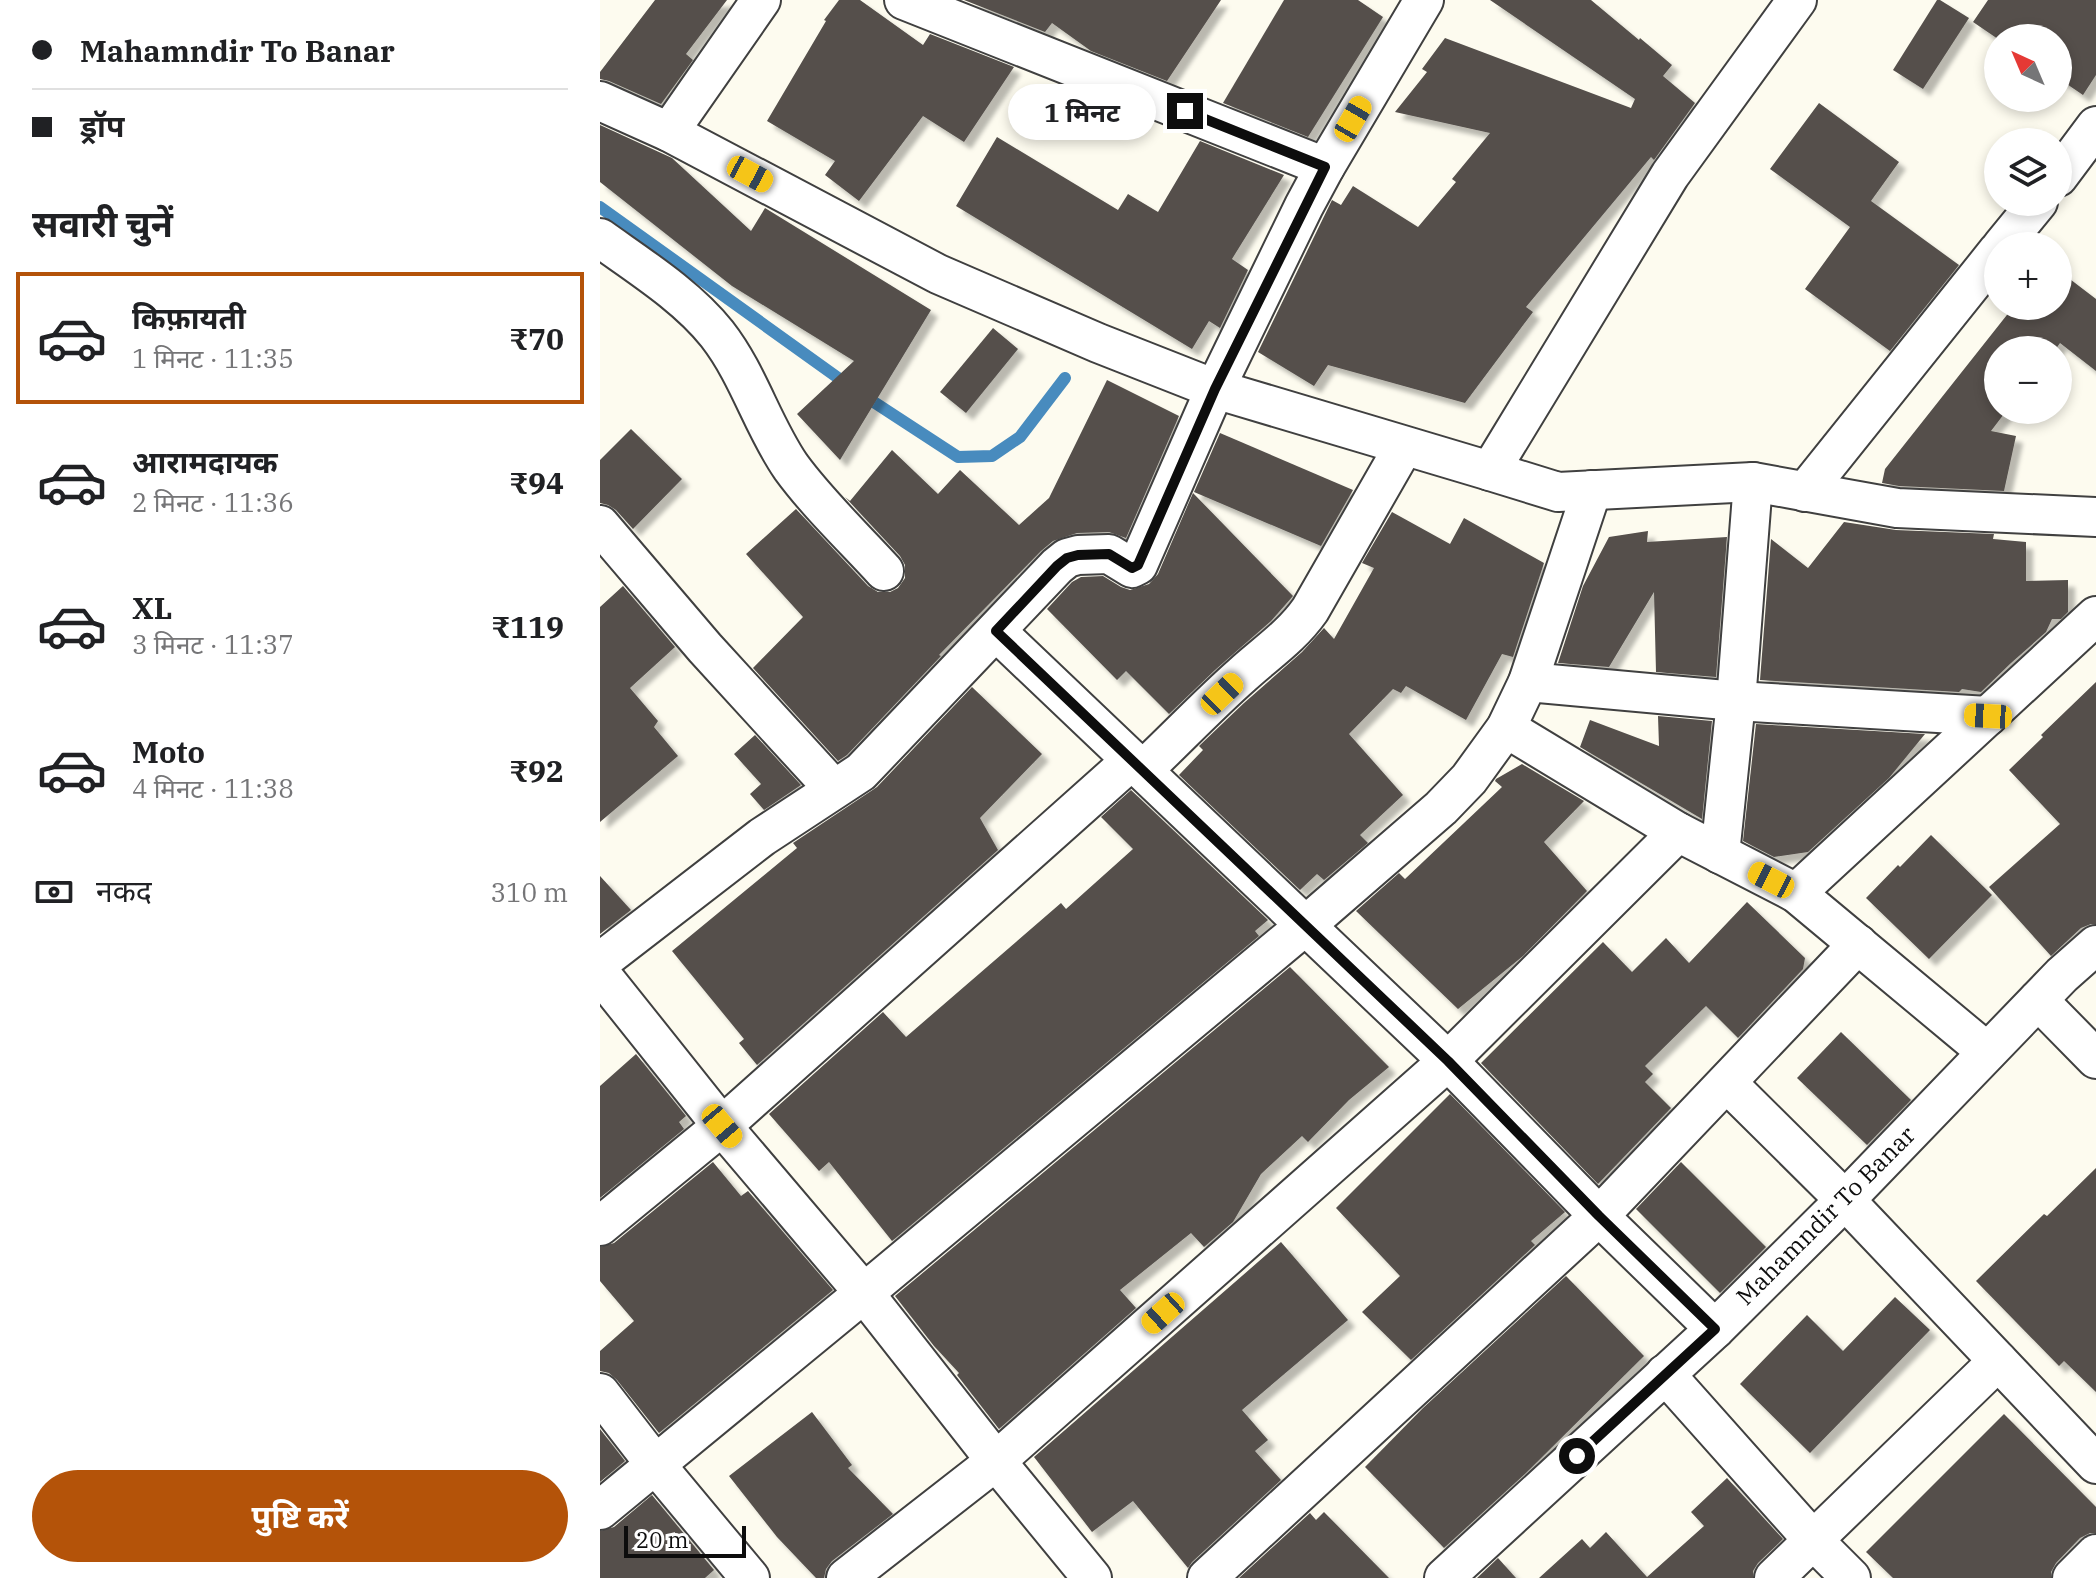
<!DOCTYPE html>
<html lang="hi">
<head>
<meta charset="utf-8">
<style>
  :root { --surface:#fff; --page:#f2f2f2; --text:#202124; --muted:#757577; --line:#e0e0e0; --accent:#b45309 }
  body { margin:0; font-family:"IBM Plex Serif","Noto Sans Devanagari",serif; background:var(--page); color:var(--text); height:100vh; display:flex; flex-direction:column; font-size:30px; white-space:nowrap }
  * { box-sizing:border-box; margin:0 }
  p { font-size:26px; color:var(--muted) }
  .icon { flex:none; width:44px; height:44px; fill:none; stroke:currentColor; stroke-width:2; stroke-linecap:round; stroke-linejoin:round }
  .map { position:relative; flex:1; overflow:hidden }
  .drawer { display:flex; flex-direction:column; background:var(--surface); width:600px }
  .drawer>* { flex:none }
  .guide { display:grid; align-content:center; height:176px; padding:0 32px; background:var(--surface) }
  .needle { width:52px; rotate:316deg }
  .fabs { position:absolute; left:1384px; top:24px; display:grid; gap:16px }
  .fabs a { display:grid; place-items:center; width:88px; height:88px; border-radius:50%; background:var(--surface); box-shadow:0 4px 12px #0003; font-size:40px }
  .scale { position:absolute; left:24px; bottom:20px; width:122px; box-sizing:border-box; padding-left:8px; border:4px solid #0d0d0d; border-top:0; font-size:22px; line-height:28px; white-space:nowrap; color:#0d0d0d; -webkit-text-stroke:6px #fff; paint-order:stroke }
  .end { position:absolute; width:36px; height:36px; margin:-18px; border:10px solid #0d0d0d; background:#fff; box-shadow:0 0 0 4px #fff }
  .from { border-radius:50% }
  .bubble { position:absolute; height:56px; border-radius:28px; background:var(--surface); box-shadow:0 4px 12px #0003; font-size:26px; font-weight:700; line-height:56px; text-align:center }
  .car { position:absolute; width:24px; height:48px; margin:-24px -12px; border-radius:10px; box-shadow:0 0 6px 2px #0007; background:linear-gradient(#f5c518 24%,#345 0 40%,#f5c518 0 76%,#345 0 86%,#f5c518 0) }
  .guide b { display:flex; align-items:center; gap:28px; height:76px; font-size:30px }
  .guide b+b { border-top:2px solid var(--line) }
  .guide i { width:20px; height:20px; background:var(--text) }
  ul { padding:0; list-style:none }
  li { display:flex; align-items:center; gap:24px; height:132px; margin:0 16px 12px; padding:0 16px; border:4px solid transparent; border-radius:0px }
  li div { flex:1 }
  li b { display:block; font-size:30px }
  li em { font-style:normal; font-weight:700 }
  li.current { border-color:var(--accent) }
  li>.icon { width:72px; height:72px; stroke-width:1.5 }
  h2 { padding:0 32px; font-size:36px; line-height:96px }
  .pay { display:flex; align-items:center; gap:20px; height:88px; padding:0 32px; font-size:30px }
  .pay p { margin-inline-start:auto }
  .cta { display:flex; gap:16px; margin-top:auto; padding:16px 32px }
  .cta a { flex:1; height:92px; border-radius:48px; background:var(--accent); color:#fff; font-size:32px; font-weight:700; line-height:92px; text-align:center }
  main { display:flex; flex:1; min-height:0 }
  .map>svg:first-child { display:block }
</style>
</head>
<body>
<main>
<section class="drawer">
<div class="guide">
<b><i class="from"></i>Mahamndir To Banar</b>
<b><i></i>ड्रॉप</b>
</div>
<h2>सवारी चुनें</h2>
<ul>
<li class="current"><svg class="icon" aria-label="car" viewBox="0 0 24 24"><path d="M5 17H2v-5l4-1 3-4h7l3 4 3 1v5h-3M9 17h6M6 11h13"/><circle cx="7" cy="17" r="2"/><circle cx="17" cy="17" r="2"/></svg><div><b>किफ़ायती</b><p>1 मिनट · 11:35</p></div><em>₹70</em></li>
<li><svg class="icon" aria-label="car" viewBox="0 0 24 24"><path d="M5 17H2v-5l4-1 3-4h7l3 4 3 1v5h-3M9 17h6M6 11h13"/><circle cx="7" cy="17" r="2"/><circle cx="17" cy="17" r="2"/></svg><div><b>आरामदायक</b><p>2 मिनट · 11:36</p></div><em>₹94</em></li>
<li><svg class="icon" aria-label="car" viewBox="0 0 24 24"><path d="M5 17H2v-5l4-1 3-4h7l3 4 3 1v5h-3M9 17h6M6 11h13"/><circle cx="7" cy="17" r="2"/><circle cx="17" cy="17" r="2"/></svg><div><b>XL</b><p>3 मिनट · 11:37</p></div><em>₹119</em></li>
<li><svg class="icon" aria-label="car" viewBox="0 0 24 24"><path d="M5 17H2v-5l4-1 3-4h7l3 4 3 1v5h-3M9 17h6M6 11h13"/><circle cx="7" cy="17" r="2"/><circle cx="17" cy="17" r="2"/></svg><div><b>Moto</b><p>4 मिनट · 11:38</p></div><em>₹92</em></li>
</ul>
<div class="pay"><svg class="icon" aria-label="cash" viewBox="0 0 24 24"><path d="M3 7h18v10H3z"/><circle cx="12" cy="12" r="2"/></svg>नकद<p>310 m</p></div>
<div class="cta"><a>पुष्टि करें</a></div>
</section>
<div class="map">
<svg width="1496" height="1578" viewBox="0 0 1496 1578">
  <defs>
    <filter id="shadow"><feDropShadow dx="7" dy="7" stdDeviation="2" flood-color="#0004"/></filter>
  </defs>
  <rect width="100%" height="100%" fill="#fdfbef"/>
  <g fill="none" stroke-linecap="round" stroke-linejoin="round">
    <g stroke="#488bbe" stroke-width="12">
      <polyline points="0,207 248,385"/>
      <polyline points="263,395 358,457 392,456 420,437 465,378"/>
    </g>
  </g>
  <g fill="#544f4b" filter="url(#shadow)">
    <polygon points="55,0 127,0 86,54 93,60 61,104 9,81 0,79 0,72"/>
    <polygon points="239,0 260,0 323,45 330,34 414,67 364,142 323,116 259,201 225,175 235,161 167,121 226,21 224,20"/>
    <polygon points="364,0 621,0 567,81 491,51 452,23 445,32"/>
    <polygon points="684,0 758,0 783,17 708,137 623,103"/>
    <polygon points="890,0 991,0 1039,40 1040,38 1072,65 1063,76 1095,103 1054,160 1051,157 926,307 933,312 865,403 728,365 714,386 658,352 732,200 741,205 753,186 818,227 856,182 852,179 890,133 795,112 827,72 822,69 845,38 1031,108 1035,99"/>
    <polygon points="1337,0 1340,0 1369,18 1323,89 1293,70"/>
    <polygon points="1388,0 1496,0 1496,75 1483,95 1458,78 1458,38 1398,39 1373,22"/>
    <polygon points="1219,103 1299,162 1271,201 1359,265 1290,351 1205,289 1250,227 1170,169"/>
    <polygon points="0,125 72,158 151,231 165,208 331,310 240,460 197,414 254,361 132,286 0,182"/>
    <polygon points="397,137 518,210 528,194 558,212 600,141 684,175 632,259 648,270 620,328 609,321 592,349 356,206"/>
    <polygon points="1458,270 1496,299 1496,371 1460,343 1455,350 1398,350 1398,410 1407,410 1391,431 1416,436 1404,491 1299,486 1282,483 1285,469 1414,306 1458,306"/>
    <polygon points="393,328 418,349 366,413 340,392"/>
    <polygon points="507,380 579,416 526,538 509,532 477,533 453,541 441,551 339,655 341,656 247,755 238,761 153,668 203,617 146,554 196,509 268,586 278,592 290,592 298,588 305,578 305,565 300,556 245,497 250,501 292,450 338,494 360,470 419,525 449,498"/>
    <polygon points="31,429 82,479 33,529 16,510 8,505 0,503 0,460"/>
    <polygon points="620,433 753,490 721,546 594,492"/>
    <polygon points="593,493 693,596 671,621 615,670 569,714 526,671 517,680 447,609 472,582 481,577 503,576 521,587 530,590 549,584 558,574"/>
    <polygon points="792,512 850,544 864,518 944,563 913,657 902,654 866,720 806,686 801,693 793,689 749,734 803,795 760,835 768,843 724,880 717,874 700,890 579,775 603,750 599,746 644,703 702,652 724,628 734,639 774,568 762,563"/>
    <polygon points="1244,522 1296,530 1394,534 1393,539 1426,542 1426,581 1468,580 1468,612 1461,619 1452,619 1446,632 1411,663 1381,692 1362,689 1359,692 1160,680 1171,539 1208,568"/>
    <polygon points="1048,531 1047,542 1127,537 1116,677 1056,672 1054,592 1009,667 958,663 983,586 1009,537"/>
    <polygon points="23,586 75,647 30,688 58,721 54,727 78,756 0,822 0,607"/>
    <polygon points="1496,682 1496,924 1491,924 1481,928 1451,956 1389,887 1460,824 1409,770 1443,737 1441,735"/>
    <polygon points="372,687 442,754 380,818 398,850 157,1065 139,1043 144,1039 72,951 197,848 193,843 277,787"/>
    <polygon points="1058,716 1112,721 1102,819 980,747 990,720 1059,746"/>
    <polygon points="1156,724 1325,734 1289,778 1208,852 1174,857 1143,841"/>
    <polygon points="155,735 201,785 164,810 150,794 161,784 134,754"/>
    <polygon points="922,764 984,801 944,842 987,891 923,956 858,1009 756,911 799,873 805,879 902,787 895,781 896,779"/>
    <polygon points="531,790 668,920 655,931 659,936 292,1241 229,1162 219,1171 169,1114 283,1012 306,1037 461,903 466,909 533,849 501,817"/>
    <polygon points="1331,835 1392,895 1329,959 1266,898 1298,865 1300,867"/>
    <polygon points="0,876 31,910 0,934"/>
    <polygon points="1147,902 1205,958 1203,969 1138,1038 1106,1006 1045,1066 1053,1074 1045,1082 1071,1108 998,1184 881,1063 1003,942 1032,972 1066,938 1089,963"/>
    <polygon points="690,967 789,1067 749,1100 708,1142 702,1136 661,1174 633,1222 604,1247 591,1233 520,1290 536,1308 399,1429 357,1375 359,1373 334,1346 295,1296"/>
    <polygon points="1241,1032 1311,1100 1267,1145 1197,1078"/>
    <polygon points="36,1054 86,1116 79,1122 84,1129 0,1198 0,1086"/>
    <polygon points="850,1094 965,1212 931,1241 935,1245 811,1360 762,1312 800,1276 736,1208"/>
    <polygon points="113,1162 141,1196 148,1191 233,1290 59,1433 17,1380 9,1373 0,1371 0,1351 34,1321 0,1281 0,1247 14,1243"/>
    <polygon points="1081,1162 1166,1247 1120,1293 1036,1209"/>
    <polygon points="1496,1168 1496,1392 1464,1361 1459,1366 1376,1281 1444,1214 1447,1216"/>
    <polygon points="681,1242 748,1320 642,1410 668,1440 655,1451 681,1480 592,1562 588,1568 533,1501 492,1532 434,1457"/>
    <polygon points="966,1276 1044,1356 926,1473 844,1548 765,1467 823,1408"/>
    <polygon points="1295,1297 1330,1330 1210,1453 1140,1384 1207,1315 1243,1351"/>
    <polygon points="212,1412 252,1465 248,1468 293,1514 232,1561 226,1569 224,1578 216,1578 177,1537 129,1476"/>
    <polygon points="1404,1414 1496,1507 1496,1533 1490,1533 1480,1538 1456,1563 1451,1572 1451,1578 1293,1578 1266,1552"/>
    <polygon points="0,1429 25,1461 0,1482"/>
    <polygon points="1127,1478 1183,1539 1158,1563 1153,1571 1153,1578 939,1578 982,1539 990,1548 1006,1532 1047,1577 1104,1526 1091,1512"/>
    <polygon points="52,1495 114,1570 105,1578 0,1578 0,1531 14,1527"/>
    <polygon points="724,1512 789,1578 639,1578 710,1513 716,1520"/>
    <polygon points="898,1558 916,1578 877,1578"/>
  </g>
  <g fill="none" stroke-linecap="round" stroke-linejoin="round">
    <g stroke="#404040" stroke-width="42">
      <g id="minor">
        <polyline points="304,0 725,167"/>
        <polyline points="0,101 69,132 338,274 498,343 615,389 890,471 1070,175 1197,0"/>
        <polyline points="69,132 161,0"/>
        <polyline points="1458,177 1496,126"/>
        <path d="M0,238C39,266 87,296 117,334C149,375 162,425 191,467C218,504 253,537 284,571"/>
        <polyline points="1402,246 1438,202"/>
        <polyline points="890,471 958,492 1153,482 1297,508 1496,517"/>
        <polyline points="1205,492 1398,251"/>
        <polyline points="0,525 105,648 234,789"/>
        <polyline points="396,631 848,1061 999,1216 1115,1329"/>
        <polyline points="928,682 1136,701 1388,716"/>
        <polyline points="906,728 1078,832 1196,893 1387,1052"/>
        <path d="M543,770C576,739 608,705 642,675C666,653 691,637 710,610L804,446"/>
        <polyline points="1120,854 1136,701 1153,482"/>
        <polyline points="1196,893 1496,616"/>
        <polyline points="0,962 162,837 261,772 457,566 467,558 478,555 509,554 532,568 538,565 615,389 704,206 725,167 824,0"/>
        <polyline points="0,973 122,1126 264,1293 396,1461 492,1578"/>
        <polyline points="1438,1000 1496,1059"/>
        <polyline points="1127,1083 1245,1200 1496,1464"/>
        <polyline points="0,1226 122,1126 532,760"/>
        <polyline points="1065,1374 1213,1540 1251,1578"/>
        <polyline points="0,1393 55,1464 150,1578"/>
        <polyline points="0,1510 264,1293 706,925 841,808 869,779 906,728 928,682 992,490"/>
        <polyline points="246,1578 396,1461 848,1061 1078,832"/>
        <polyline points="607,1578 999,1216 1258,944"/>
        <polyline points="844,1578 1115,1329 1245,1200 1462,975 1496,945"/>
        <polyline points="1174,1578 1398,1361"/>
        <polyline points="1472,1578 1496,1554"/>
      </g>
    </g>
    <use href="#minor" stroke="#fff" stroke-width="38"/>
  </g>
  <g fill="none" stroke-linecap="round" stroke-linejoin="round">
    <polyline stroke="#0d0d0d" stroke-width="10" points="585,111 725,167 615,389 538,565 532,568 509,554 478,555 467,558 457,566 396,631 848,1061 999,1216 1115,1329 977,1456"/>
  </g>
  <g text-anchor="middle" stroke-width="8" stroke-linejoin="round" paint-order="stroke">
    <g font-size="24" fill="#0d0d0d" stroke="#fff">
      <text transform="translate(1226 1216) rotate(-45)" y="8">Mahamndir To Banar</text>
    </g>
  </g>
</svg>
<div class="fabs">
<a><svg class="needle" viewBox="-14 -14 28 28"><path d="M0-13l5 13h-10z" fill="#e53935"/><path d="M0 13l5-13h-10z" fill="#757577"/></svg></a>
<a><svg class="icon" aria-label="layers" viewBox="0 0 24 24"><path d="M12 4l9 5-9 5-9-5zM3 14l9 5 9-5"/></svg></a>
<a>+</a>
<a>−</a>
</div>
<div class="scale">20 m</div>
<i class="end from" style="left:977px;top:1456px"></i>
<i class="end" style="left:585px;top:111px"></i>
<div class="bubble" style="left:408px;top:84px;width:148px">1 मिनट</div>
<i class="car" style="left:753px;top:119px;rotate:30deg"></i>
<i class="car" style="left:150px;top:174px;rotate:118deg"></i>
<i class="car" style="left:622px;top:694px;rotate:46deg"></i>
<i class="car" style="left:1388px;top:716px;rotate:273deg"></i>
<i class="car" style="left:1171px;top:880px;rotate:297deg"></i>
<i class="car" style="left:122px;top:1126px;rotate:140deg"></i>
<i class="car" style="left:563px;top:1313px;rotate:228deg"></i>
</div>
</main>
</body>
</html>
